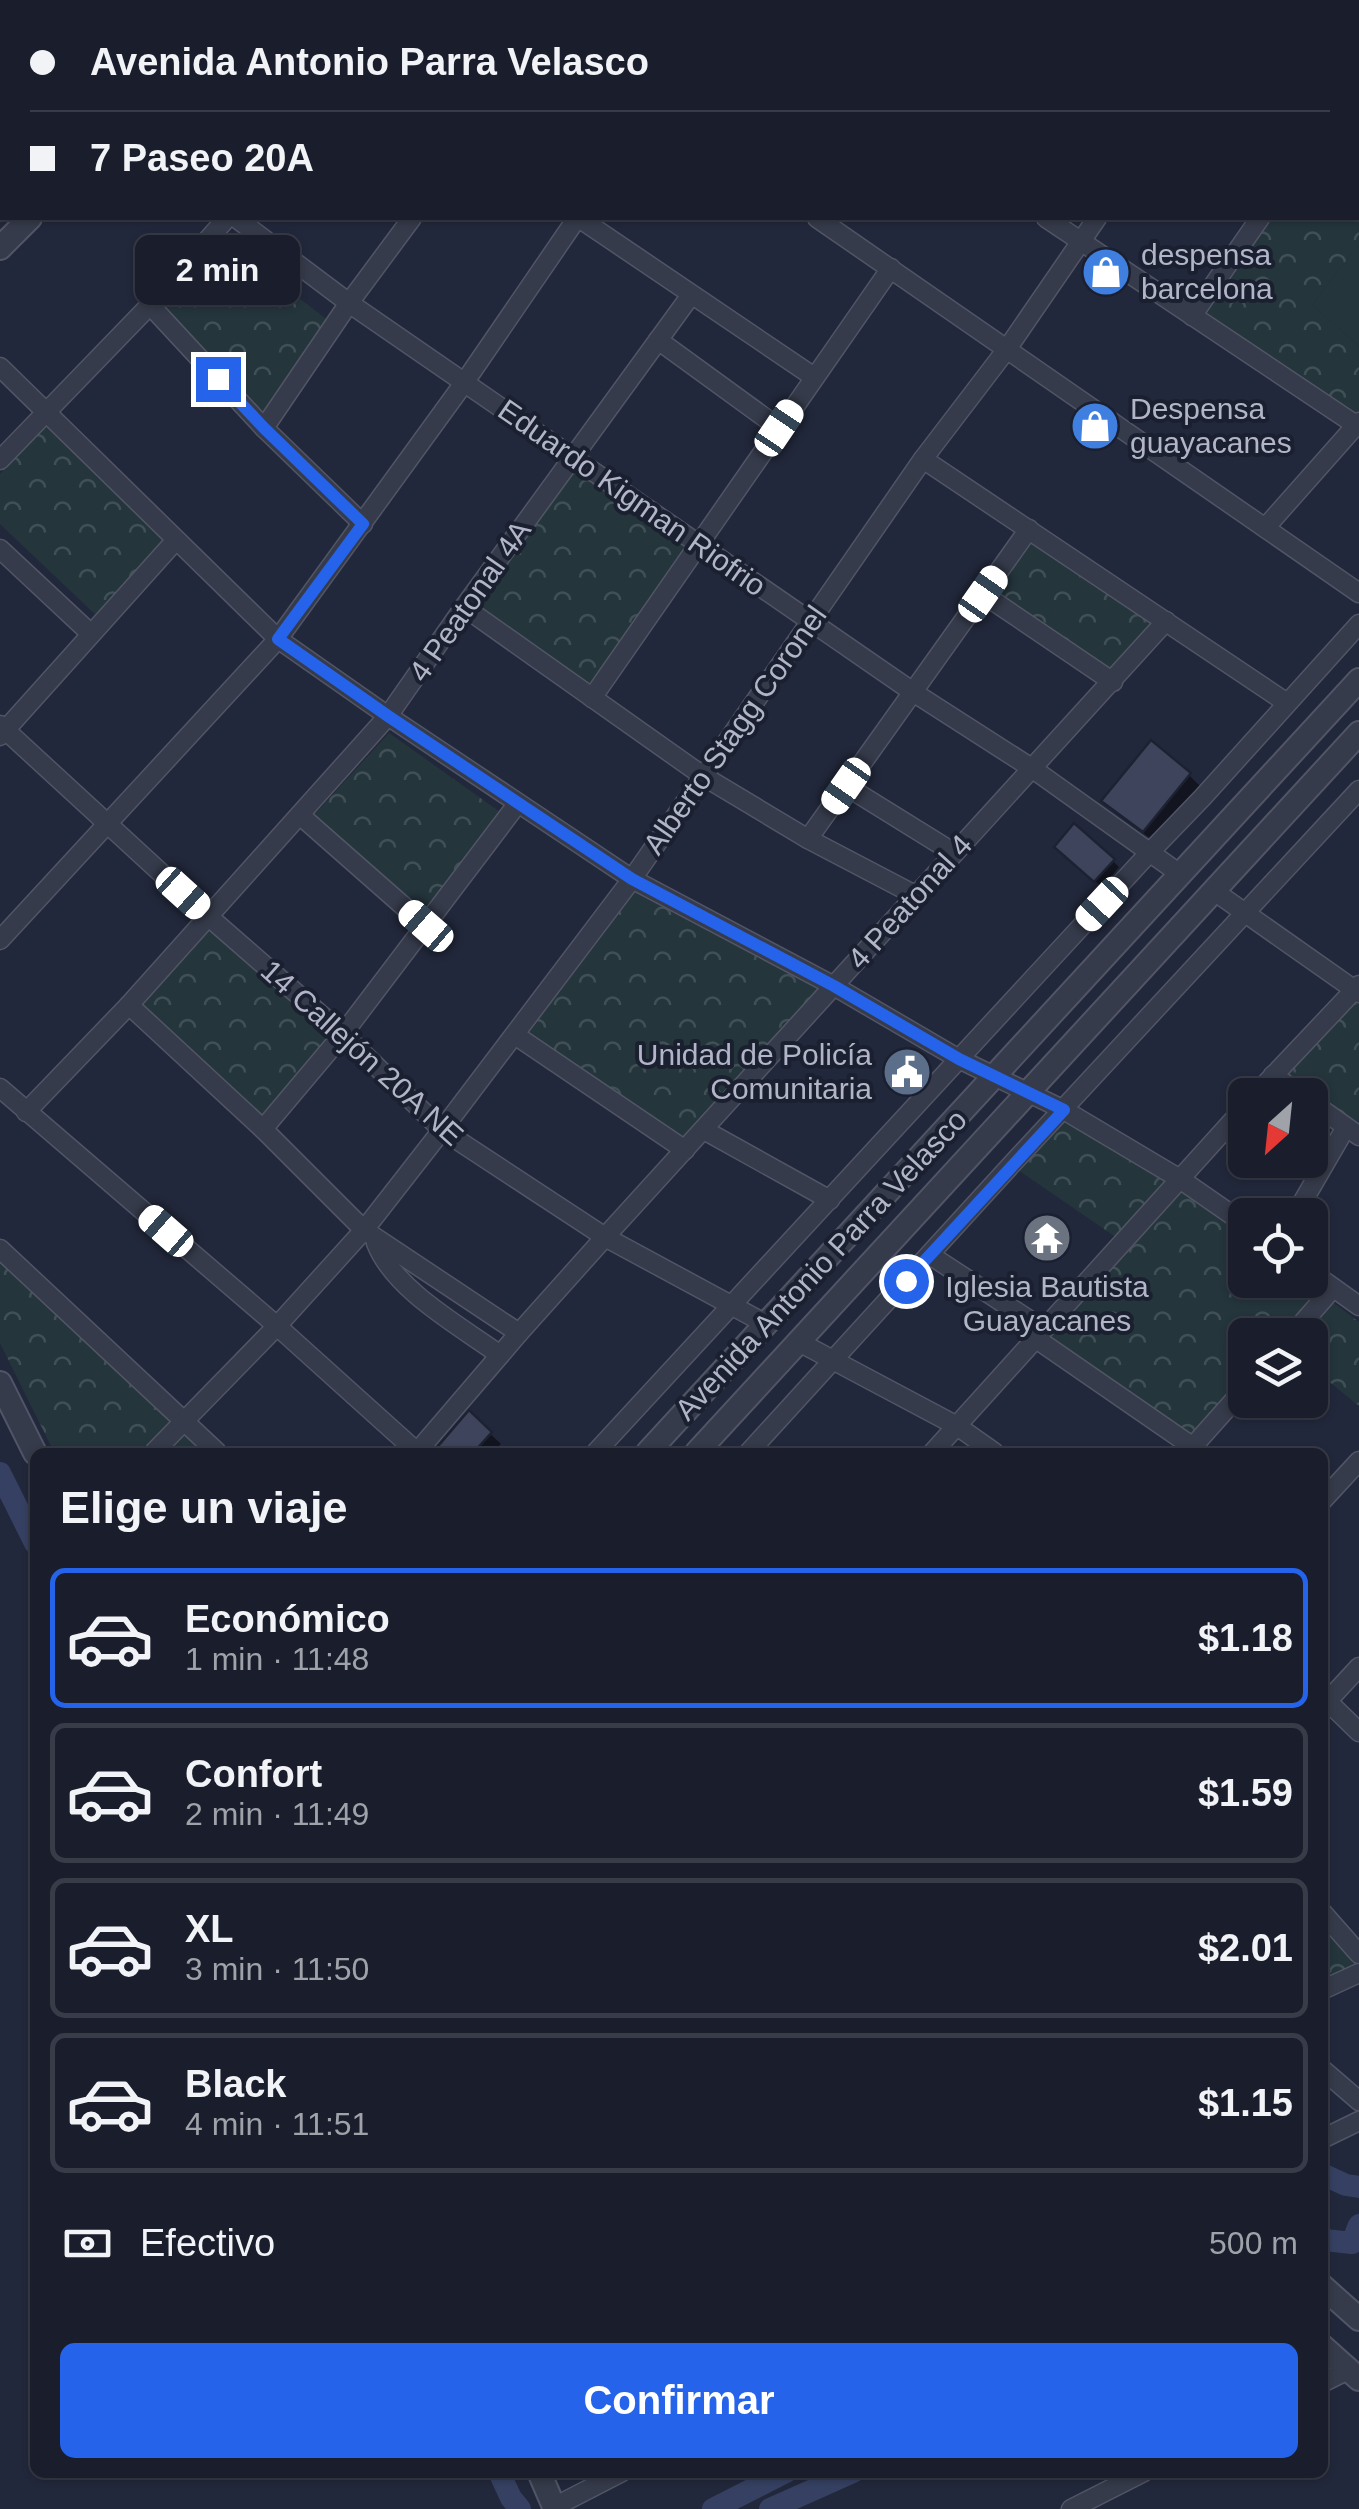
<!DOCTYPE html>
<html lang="es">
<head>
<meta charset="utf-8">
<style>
  :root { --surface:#1a1e2c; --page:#232734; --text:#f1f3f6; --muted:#9fa2a9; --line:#383c48; --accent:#2563eb }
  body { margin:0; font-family:Arial,sans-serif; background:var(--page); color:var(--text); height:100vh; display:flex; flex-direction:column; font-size:38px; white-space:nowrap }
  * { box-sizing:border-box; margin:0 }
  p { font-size:32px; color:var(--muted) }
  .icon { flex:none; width:55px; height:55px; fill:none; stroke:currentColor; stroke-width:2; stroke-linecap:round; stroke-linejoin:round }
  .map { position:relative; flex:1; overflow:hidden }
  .side { position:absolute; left:30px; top:1448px; width:1298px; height:1030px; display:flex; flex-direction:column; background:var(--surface); border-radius:15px; box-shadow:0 2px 8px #0004,0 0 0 2px var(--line) }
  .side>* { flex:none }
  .guide { position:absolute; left:0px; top:0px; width:1360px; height:220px; box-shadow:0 2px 8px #0004,0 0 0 2px var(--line); display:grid; align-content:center; height:220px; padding:0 30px; background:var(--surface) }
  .needle { width:65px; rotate:207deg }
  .buttons { position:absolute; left:1228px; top:1078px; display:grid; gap:20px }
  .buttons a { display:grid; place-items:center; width:100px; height:100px; border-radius:15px; background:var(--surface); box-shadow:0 2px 8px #0004,0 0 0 2px var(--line); font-size:50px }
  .end { position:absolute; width:45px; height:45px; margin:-22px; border:12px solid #2563eb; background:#fff; box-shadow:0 0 0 5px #fff }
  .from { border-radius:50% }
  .bubble { position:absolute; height:70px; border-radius:15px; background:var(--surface); box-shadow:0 2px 8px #0004,0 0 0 2px var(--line); font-size:32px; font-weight:800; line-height:70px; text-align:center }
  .car { position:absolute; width:30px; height:60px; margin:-30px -15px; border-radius:12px; box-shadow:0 0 8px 2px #0007; background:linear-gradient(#fff 24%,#345 0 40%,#fff 0 76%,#345 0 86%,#fff 0) }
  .guide b { display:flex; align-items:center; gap:35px; height:95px; font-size:38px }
  .guide b+b { border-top:2px solid var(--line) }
  .guide i { width:25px; height:25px; background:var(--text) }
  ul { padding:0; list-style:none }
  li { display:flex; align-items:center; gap:30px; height:140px; margin:0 20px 15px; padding:0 10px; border:5px solid var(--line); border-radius:15px }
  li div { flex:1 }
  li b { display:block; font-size:38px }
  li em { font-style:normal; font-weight:800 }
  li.selected { border-color:var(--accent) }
  li>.icon { width:90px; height:90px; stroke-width:1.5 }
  h2 { padding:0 30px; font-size:45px; line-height:120px }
  .pay { display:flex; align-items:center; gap:25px; height:110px; padding:0 30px; font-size:38px }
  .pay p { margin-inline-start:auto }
  .primary-button { display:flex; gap:20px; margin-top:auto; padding:20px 30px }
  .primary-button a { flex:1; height:115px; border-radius:15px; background:var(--accent); color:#fff; font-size:40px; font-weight:800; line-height:115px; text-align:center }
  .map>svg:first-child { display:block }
</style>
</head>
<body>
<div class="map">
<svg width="1359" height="2509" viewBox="0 0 1359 2509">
  <defs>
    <pattern id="park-crowns" width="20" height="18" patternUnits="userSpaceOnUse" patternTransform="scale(2.5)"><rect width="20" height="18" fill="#24353c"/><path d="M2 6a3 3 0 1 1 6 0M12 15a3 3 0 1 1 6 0" fill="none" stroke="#415057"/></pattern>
  </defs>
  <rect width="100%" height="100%" fill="#22283b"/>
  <polygon fill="#24353c" points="1359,244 1359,346 1312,305"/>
  <g fill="url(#park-crowns)">
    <polygon points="1358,123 1359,244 1312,305 1359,346 1359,411 1357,413 1203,314 1269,218 1358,218"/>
    <polygon points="218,236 334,325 263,426 154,305"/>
    <polygon points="46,425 166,542 97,616 0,524 0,474"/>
    <polygon points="572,457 700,545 592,698 464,607"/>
    <polygon points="1029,529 1166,621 1113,682 983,594"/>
    <polygon points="389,733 500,812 421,919 305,825"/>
    <polygon points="632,879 834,986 685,1150 515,1035"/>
    <polygon points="209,917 343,1034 263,1129 129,1005"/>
    <polygon points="1359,993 1359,1136 1273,1075"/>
    <polygon points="1064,1110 1245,1232 1245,1280 1303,1280 1359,1322 1359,1406 1310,1366 1310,1335 1245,1335 1245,1389 1193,1447 1036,1339 1123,1242 1011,1165"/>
    <polygon points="0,1250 216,1452 175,1452 168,1439 148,1452 54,1452 0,1343"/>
    <polygon points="1322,1912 1359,1954 1359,1973 1322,1990"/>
  </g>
  <g fill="#0007">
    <polygon points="1189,775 1203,789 1158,844 1118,815 1104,801"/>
    <polygon points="1063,853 1113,861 1119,867 1102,887"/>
    <polygon points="469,1414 501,1444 493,1452 436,1452"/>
  </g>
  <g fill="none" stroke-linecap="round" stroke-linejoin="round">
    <g stroke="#364062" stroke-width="22">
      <polyline points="0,1473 35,1543"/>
      <polyline points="1322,2174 1346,2185 1359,2187"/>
      <polyline points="1322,2236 1325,2240 1352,2243 1359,2225"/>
      <polyline points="499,2472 511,2498 520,2509"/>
      <polyline points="713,2509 786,2472"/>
      <polyline points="770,2509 853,2472"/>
    </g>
  </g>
  <g fill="#3e445b" stroke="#1d2232" stroke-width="2.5">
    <polygon points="1151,740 1191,773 1143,832 1101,801"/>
    <polygon points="1074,823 1115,859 1094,882 1054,847"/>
    <polygon points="469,1410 492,1432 474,1452 433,1452"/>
  </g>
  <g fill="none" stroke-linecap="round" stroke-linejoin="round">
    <g stroke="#515566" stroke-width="21">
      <g id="minor">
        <polyline points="274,0 278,2"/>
        <polyline points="507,0 511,2"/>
        <polyline points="1066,0 1073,2"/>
        <polyline points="722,2 724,0"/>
        <polyline points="888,2 889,0"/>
        <polyline points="1219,2 1220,0"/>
        <polyline points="1358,111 1359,112"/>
        <polyline points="0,115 2,120"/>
        <polyline points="236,218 349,303 913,692 1033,769 1180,874"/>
        <polyline points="579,218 814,377"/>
        <polyline points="817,218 1359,593"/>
        <polyline points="1046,218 1356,425"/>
        <polyline points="150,305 264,428 363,524"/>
        <polyline points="1192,316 1260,218"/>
        <polyline points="658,340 779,428"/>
        <polyline points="0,367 278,639 388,716 632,879 834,986 959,1059 1064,1110 1180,1179 1245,1224"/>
        <polyline points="264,428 349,303 412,218"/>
        <polyline points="923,459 1287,703"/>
        <polyline points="0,460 150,305 227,218"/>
        <polyline points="1265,528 1359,422"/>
        <polyline points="0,549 90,633"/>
        <polyline points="983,594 1113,682"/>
        <polyline points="464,607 703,776 808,839 915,895"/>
        <polyline points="592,698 891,268"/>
        <polyline points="0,725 209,917 343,1034 442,1130 605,1237 766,1324"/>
        <polyline points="0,736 176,540"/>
        <polyline points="846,786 954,853"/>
        <polyline points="301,816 426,926"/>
        <polyline points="808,839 1029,529"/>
        <polyline points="1214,891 1359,993"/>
        <polyline points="0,940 278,639 464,383 577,218"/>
        <polyline points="129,1005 263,1129 364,1230 519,1333"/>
        <polyline points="515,1035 685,1150"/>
        <polyline points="1273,1075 1301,1095"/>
        <polyline points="0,1088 277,1326 417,1452"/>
        <polyline points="1255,1095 1359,985"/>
        <polyline points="1310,1101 1359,1136"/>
        <polyline points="26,1112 129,1005 388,716 464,607 691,295"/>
        <polyline points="263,1129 343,1034 518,803"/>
        <polyline points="704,1130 830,1200"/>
        <polyline points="1295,1215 1346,1127"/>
        <path d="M376,1243C394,1290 460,1326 500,1355"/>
        <polyline points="0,1249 217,1452"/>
        <polyline points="930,1255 1043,1329"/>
        <polyline points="1310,1271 1359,1306"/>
        <polyline points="1292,1335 1333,1288"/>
        <polyline points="1035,1338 1193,1447"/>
        <polyline points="799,1342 957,1426 994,1452"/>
        <polyline points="154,1452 277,1326 364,1230 442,1130 632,879 923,459 1007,349 1097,218"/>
        <polyline points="417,1452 519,1333 605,1237 1166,621"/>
        <polyline points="596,1452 1150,852 1203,797 1359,624"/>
        <polyline points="749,1452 1011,1165 1359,790"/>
        <polyline points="933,1452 1245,1107"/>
        <polyline points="1188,1452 1245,1388"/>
        <polyline points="1322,1501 1359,1461"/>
        <polyline points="1322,1696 1359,1732"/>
        <polyline points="1322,1707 1359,1667"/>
        <polyline points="1322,1912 1359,1954"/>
        <polyline points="1322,1990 1359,1973"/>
        <polyline points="1322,2069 1359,2101"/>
        <polyline points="1322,2139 1359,2121"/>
        <polyline points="1322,2383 1348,2370"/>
        <polyline points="554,2507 622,2472"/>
        <polyline points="1071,2509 1144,2472"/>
      </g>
    </g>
    <g stroke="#515566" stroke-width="26">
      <g id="tertiary">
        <polyline points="170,2 173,0"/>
        <polyline points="238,2 241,0"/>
        <polyline points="0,178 2,176"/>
        <polyline points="0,248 30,218"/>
        <polyline points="0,1383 35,1453"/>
        <polyline points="648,1452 1359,680"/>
        <polyline points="697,1452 1359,733"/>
        <polyline points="1322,2286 1359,2319"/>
        <polyline points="1322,2346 1359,2379"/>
        <polyline points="539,2472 555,2509"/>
      </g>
    </g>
    <use href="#minor" stroke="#363b4b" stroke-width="18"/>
    <use href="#tertiary" stroke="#363b4b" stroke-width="22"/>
  </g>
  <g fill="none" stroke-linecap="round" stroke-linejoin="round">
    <polyline stroke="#2563eb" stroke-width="12" points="218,379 264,428 363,524 278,639 388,716 632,879 834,986 959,1059 1064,1110 906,1281"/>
  </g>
  <defs>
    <g id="shop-disc" transform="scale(2.5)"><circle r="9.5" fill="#3f7fe0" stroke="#1b2030"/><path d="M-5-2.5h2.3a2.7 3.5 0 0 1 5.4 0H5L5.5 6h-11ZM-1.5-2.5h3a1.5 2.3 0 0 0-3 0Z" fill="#fff"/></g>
    <g id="civic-disc" transform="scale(2.5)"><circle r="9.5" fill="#5c6f8a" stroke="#1b2030"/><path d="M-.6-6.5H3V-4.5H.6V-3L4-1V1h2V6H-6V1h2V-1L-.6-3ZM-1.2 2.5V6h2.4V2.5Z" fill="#fff"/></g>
    <g id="temple-disc" transform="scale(2.5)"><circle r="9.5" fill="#6b7280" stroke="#1b2030"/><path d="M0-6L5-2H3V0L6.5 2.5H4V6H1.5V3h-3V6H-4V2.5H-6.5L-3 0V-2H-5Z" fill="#fff"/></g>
  </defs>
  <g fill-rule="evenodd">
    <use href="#shop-disc" x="1106" y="272"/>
    <use href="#shop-disc" x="1095" y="426"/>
    <use href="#civic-disc" x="907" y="1072"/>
    <use href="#temple-disc" x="1047" y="1238"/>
  </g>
  <g text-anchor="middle" stroke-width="8" stroke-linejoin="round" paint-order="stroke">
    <g font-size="30" fill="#b1b5c7" stroke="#1b2030" text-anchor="start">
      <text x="1141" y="265">despensa<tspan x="1141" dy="34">barcelona</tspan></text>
      <text x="1130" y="419">Despensa<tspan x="1130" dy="34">guayacanes</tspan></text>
      <text x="872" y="1065" text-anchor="end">Unidad de Policía<tspan x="872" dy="34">Comunitaria</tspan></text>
      <text x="1047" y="1297" text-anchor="middle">Iglesia Bautista<tspan x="1047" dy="34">Guayacanes</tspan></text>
    </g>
    <g font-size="30" fill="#b1b5c7" stroke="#1b2030">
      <text transform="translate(632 498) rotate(35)" y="10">Eduardo Kigman Riofrio</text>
      <text transform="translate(470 601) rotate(-55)" y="10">4 Peatonal 4A</text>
      <text transform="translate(735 730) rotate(-55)" y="10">Alberto Stagg Coronel</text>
      <text transform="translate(910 902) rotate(-48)" y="10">4 Peatonal 4</text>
      <text transform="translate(362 1053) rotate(42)" y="10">14 Callejón 20A NE</text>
      <text transform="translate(821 1265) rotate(-47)" y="10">Avenida Antonio Parra Velasco</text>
    </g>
  </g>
</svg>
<div class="buttons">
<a><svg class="needle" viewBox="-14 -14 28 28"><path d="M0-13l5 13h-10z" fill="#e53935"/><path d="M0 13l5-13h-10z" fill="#9fa2a9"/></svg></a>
<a><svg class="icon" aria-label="locate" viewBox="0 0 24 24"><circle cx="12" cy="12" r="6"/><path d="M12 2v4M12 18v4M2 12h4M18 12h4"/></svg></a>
<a><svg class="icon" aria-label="layers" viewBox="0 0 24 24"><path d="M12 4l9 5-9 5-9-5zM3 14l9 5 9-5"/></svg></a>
</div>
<i class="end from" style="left:906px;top:1281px"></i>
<i class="end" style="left:218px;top:379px"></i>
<div class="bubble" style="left:135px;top:235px;width:165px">2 min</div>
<i class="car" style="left:779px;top:428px;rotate:34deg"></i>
<i class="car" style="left:983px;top:594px;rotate:35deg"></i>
<i class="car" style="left:846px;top:786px;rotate:215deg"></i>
<i class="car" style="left:183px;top:893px;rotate:132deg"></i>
<i class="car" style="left:1102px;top:904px;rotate:223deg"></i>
<i class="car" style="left:426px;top:926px;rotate:311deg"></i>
<i class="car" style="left:166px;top:1231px;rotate:311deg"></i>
<div class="guide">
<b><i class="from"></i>Avenida Antonio Parra Velasco</b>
<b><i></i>7 Paseo 20A</b>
</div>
<section class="side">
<h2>Elige un viaje</h2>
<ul>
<li class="selected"><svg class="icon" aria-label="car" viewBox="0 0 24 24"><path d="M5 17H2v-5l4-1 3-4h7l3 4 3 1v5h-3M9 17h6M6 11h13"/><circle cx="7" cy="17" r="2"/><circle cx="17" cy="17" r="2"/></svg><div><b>Económico</b><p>1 min · 11:48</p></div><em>$1.18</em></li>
<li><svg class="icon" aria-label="car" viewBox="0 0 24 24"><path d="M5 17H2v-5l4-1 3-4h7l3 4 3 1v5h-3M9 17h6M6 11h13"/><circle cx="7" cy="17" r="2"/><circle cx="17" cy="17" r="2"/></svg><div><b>Confort</b><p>2 min · 11:49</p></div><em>$1.59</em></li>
<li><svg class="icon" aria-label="car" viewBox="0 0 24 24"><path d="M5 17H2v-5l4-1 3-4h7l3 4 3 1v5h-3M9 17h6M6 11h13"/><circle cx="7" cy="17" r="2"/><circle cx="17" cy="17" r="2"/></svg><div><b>XL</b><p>3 min · 11:50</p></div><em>$2.01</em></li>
<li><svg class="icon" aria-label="car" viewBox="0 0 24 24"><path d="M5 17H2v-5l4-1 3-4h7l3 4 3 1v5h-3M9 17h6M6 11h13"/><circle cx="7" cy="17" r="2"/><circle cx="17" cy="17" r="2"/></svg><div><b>Black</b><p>4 min · 11:51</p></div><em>$1.15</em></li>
</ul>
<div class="pay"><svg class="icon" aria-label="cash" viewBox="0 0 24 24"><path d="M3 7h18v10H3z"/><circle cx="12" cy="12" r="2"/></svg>Efectivo<p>500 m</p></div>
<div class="primary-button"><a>Confirmar</a></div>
</section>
</div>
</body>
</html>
